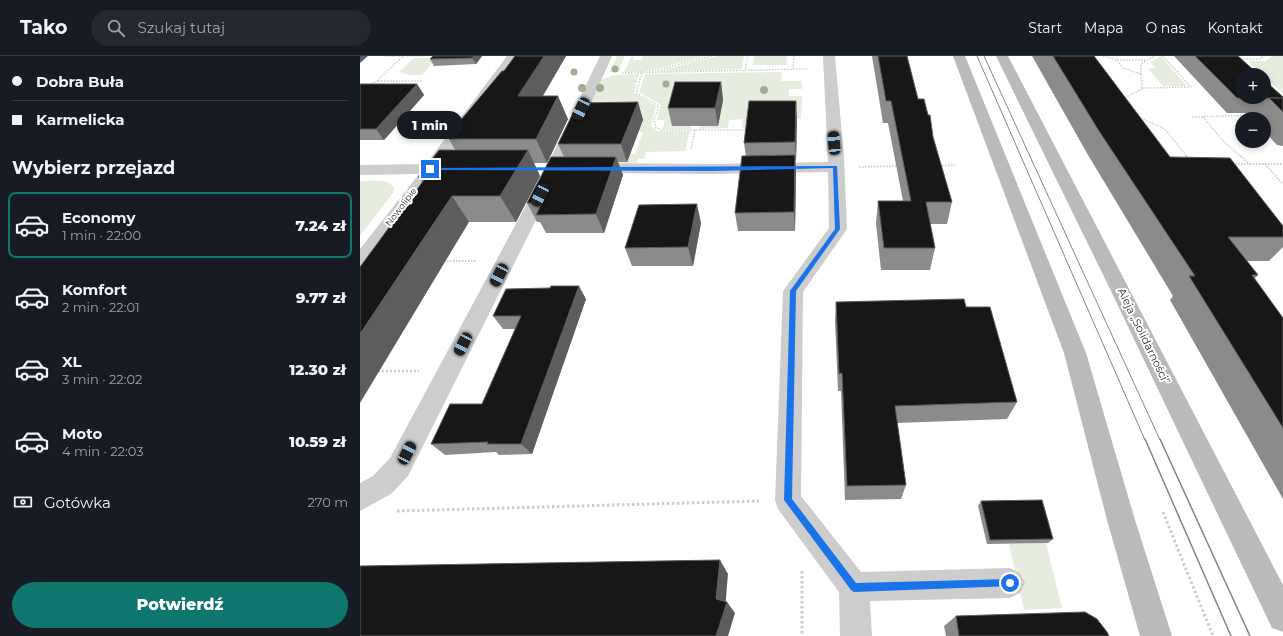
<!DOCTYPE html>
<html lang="pl">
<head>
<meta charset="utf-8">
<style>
  :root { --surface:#171b24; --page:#242831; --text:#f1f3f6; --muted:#9ea1a6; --line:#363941; --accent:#0f766e }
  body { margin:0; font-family:Montserrat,sans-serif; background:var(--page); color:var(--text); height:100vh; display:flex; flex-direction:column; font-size:15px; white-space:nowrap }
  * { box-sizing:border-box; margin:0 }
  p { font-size:13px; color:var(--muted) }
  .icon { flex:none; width:22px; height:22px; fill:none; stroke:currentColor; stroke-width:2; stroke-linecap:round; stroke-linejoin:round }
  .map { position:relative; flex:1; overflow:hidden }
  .panel { display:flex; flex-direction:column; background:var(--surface); width:360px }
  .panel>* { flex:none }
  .banner { display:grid; align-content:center; height:88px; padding:0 12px; background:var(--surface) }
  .buttons { position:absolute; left:875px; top:12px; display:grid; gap:8px }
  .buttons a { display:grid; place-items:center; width:36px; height:36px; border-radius:50%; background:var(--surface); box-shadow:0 2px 6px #0003; font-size:20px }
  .end { position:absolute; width:18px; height:18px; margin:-9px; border:5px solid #1a73e8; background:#fff; box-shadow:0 0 0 2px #fff }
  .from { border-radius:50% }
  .bubble { position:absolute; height:28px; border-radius:14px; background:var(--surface); box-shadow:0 2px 6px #0003; font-size:13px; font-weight:800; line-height:28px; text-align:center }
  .car { position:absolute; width:12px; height:24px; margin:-12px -6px; border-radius:5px; box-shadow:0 0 3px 1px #0007; background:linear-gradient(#222 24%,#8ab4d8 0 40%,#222 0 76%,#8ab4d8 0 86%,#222 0) }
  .banner b { display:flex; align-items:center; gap:14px; height:38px; font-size:15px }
  .banner b+b { border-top:1px solid var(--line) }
  .banner i { width:10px; height:10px; background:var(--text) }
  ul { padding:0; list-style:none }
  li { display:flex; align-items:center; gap:12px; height:66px; margin:0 8px 6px; padding:0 4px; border:2px solid transparent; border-radius:8px }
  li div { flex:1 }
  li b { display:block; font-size:15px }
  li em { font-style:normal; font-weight:800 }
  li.active { border-color:var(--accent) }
  li>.icon { width:36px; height:36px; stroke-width:1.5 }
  h2 { padding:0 12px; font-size:18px; line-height:48px }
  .pay { display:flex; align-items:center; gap:10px; height:44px; padding:0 12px; font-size:15px }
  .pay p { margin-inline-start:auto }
  .button { display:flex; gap:8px; margin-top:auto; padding:8px 12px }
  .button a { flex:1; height:46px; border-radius:24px; background:var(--accent); color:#fff; font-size:16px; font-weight:800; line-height:46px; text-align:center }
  header { display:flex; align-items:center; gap:24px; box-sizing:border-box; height:56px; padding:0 20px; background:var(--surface); border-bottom:1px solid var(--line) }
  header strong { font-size:19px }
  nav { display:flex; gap:22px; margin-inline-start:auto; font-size:14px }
  .search { width:280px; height:36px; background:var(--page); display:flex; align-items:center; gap:10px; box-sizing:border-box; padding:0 14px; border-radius:22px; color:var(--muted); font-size:15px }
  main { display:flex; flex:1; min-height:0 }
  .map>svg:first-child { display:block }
</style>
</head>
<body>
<header>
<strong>Tako</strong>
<div class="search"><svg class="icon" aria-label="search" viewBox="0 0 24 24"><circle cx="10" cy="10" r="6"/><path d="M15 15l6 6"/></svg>Szukaj tutaj</div>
<nav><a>Start</a><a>Mapa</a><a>O nas</a><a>Kontakt</a></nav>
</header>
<main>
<section class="panel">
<div class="banner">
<b><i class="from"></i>Dobra Buła</b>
<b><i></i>Karmelicka</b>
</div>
<h2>Wybierz przejazd</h2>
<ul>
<li class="active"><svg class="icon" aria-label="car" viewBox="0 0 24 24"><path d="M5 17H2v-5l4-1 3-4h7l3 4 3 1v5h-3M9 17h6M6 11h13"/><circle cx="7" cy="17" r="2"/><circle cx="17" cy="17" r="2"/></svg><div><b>Economy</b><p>1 min · 22:00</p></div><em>7.24 zł</em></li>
<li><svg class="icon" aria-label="car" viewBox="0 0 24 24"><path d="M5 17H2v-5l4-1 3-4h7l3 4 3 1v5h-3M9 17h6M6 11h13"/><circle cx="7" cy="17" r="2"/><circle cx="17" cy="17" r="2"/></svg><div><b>Komfort</b><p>2 min · 22:01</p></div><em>9.77 zł</em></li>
<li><svg class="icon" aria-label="car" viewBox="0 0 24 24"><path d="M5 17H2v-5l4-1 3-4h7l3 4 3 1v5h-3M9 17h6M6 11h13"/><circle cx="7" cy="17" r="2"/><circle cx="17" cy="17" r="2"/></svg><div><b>XL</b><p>3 min · 22:02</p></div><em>12.30 zł</em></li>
<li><svg class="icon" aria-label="car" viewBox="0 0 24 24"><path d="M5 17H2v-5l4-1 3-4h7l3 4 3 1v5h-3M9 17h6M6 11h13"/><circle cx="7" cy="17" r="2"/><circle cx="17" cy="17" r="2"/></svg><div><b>Moto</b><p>4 min · 22:03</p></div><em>10.59 zł</em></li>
</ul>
<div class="pay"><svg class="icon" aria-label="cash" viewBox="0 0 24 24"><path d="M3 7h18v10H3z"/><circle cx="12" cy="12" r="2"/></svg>Gotówka<p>270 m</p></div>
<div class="button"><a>Potwierdź</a></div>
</section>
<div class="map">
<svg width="923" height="580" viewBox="0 0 923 580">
  <rect width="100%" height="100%" fill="#fff"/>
  <g fill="#e6edde">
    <polygon points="257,0 265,0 258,16 249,16"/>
    <polygon points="283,0 346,0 284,16 264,16 271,1 274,1 273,4 281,4"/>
    <polygon points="357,0 384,0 382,13 295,16"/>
    <polygon points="394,0 427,0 426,9 393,9"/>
    <polygon points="801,0 827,30 803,30 788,13 795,12 790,6"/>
    <polygon points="912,0 923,0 923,37 888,5 906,5"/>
    <polygon points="54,2 77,2 62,19 49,19 39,16"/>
    <polygon points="422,16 421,25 442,25 442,33 429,33 429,40 442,40 441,63 391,63 390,71 382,72 383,63 369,64 368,72 339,73 340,70 358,70 363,44 320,44 312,70 331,70 331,73 302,73 305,64 297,64 301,49 279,36 285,18"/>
    <polygon points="279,18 274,37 296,50 291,70 297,75 330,75 325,95 286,96 284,103 278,103 277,107 248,108 253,98 275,98 283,77 279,76 283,65 205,107 240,24 255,19"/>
    <path d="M0,125C10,125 28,122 34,132L33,137L0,180Z"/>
    <polygon points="686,487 702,552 664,554 649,488"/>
  </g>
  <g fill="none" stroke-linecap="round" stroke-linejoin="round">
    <g stroke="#cdcdcd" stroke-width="1.5" stroke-dasharray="1.5 1.5" stroke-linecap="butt">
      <polyline points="43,0 64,0"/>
      <polyline points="743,0 757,4 763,12 781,18"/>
      <polyline points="881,3 900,3 904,0"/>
      <polyline points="757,4 788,4"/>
      <polyline points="433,13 434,0"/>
      <polyline points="385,15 388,0"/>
      <polyline points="289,16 352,0"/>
      <polyline points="262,17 448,13"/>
      <polyline points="282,17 276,37 299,50 294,64 296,72 302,74 387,74"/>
      <polyline points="18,25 62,25"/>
      <polyline points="9,29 17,25 43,0 22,0"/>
      <polyline points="782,32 831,31 803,0"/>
      <polyline points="762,43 782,33 781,8 795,0"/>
      <polyline points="778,61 805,73 827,101"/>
      <polyline points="832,61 899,59"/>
      <polyline points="843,61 864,86 882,101"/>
      <polyline points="331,93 335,74"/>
    </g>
    <g stroke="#cdcdcd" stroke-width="2" stroke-dasharray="1.5 1.5" stroke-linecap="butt">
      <polyline points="826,100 829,104"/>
      <polyline points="880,100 890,108"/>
      <polyline points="872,108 923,108"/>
      <polyline points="905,108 923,128"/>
      <polyline points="579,110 595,109"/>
      <polyline points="499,111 537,110"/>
      <polyline points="84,205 117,205"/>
    </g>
    <polyline stroke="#cdcdcd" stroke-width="2.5" stroke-dasharray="2 2" stroke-linecap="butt" points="18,315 59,315"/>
    <g stroke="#cdcdcd" stroke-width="3" stroke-dasharray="2.5 2.5" stroke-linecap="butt">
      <polyline points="37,455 399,445"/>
      <polyline points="803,456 853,580"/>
      <polyline points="442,515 442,580"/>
    </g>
    <g fill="#cdcdcd" fill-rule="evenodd">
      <polygon points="147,0 159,0 83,108 100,110 102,113 100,116 76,118 7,212 0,214 0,193 59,118 0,119 0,109 66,108"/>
      <polygon points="240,0 252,0 202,112 48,420 31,438 0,455 0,427 13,420 30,402 186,112"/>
      <polygon points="463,0 475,0 484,102 487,173 443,236 441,440 501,516 650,512 660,517 665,527 660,537 650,542 510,545 512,580 480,580 479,536 418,453 415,444 423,235 469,172 468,116 353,118 231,117 225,115 223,112 225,109 231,107 353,108 468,106"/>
    </g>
    <g fill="#bababa" fill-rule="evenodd">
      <polygon points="593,0 605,0 726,297 775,464 812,580 780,580 747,464 704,297"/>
      <polygon points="636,0 648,0 923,529 923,576 912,572 750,233"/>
    </g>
    <g stroke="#858585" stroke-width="1">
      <polyline points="617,0 785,384"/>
      <polyline points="624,0 800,384"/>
    </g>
    <g stroke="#858585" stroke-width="1.5">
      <polyline points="785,383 871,580"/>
      <polyline points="800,383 890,580"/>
    </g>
  </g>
  <g fill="#a0af93">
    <circle cx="255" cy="13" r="3.5"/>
    <circle cx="214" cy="16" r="3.5"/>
    <circle cx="306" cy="28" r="3.5"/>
    <circle cx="222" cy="32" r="4"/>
    <circle cx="240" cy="32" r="4"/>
    <circle cx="404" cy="34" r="4"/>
  </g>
  <g fill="#8b8b8b">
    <polygon points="122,0 116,8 74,10 70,3"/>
    <polygon points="155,0 206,0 183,40 208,63 187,107 174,107 180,120 156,166 109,166 62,126 58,121 95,94 89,83 101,67 100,65 144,15"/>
    <polygon points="512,0 547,0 558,43 573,81 592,146 587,168 570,168 575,192 570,214 521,214 516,167 518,145 543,145 528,67 523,67"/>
    <polygon points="672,0 734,0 810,101 923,170 923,191 909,205 887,205 898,219 894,223 923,262 923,443 810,244 813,240 728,99"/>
    <polygon points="814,0 878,0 923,41 923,90 917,89 904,75 904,63 894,63 898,57 867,57"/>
    <polygon points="361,26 363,44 358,70 312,70 308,52"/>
    <polygon points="0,28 57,28 64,39 24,84 0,84"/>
    <polygon points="278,46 283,64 267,106 258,106 263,119 244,177 186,177 180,166 177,166 167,147 204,101 198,88"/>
    <polygon points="437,63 436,105 435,105 436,118 435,175 378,175 375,157 386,100 384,87"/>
    <polygon points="341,167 333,210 272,210 265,192"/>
    <polygon points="226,243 172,398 139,399 136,396 85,399 71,388 122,348 155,273 143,273 133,260"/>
    <polygon points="476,246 606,251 657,346 647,363 537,367 546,429 541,443 485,444 481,335 478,335 475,265"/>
    <polygon points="621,445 693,483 688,487 627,488 618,450"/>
    <polygon points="596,560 749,580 586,580 584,570"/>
  </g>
  <g fill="#5d5d5d">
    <polygon points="0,0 8,0 0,7"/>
    <polygon points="114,0 122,0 116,8 112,2"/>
    <polygon points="184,0 206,0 169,63 158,40"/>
    <polygon points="361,26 363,44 358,70 355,52"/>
    <polygon points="57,28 64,39 24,84 16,73"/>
    <polygon points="198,40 208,63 187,107 176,83"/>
    <polygon points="436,45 437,63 436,105 435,86"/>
    <polygon points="278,46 283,64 267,106 261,88"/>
    <polygon points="168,94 180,120 156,166 140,140"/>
    <polygon points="435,99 436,118 435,175 434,156"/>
    <polygon points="256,101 263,119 244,177 236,158"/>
    <polygon points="92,140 109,166 0,347 0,278"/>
    <polygon points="337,148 341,167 333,210 328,191"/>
    <polygon points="219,230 226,243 172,398 161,388"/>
    <polygon points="360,504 368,518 365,553 367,546 375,557 368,580 356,580 356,543"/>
  </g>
  <g fill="#171717" stroke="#5d5d5d">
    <polygon points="73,0 114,0 112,2 70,3"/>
    <polygon points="155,0 184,0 158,40 198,40 176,83 89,83 102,65 100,65 142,15 144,15"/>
    <polygon points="518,0 547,0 558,43 564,43 568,59 570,59 573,81 592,146 566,146 575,192 524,192 518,145 551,145 531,45 526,45"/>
    <polygon points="693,0 734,0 810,101 870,102 923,170 923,181 868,181 898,219 892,219 923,262 923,372 829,220 835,220 739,75"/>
    <polygon points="835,0 878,0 899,19 882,19 882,41 904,41 904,24 923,41 923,42 877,42"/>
    <polygon points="315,26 361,26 355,52 308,52"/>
    <polygon points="0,28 57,28 16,73 0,73"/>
    <polygon points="909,42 923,42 923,56"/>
    <polygon points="389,45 436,45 435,86 384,87"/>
    <polygon points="278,46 261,88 198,88 218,47"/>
    <polygon points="79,94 168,94 140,140 92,140 0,278 0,211 66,121 58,121"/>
    <polygon points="435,99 434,156 375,157 382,100"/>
    <polygon points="191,101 256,101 236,158 176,159 182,147 167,147"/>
    <polygon points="337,148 328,191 265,192 279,149"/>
    <polygon points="191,230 219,230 161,388 127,388 128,386 71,388 90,348 122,348 161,260 133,260 146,233 190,232"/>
    <polygon points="604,243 606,251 630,251 657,346 535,350 546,429 487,430 482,317 479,318 476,246"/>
    <polygon points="682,444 693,483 630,484 621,445"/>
    <polygon points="360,504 356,543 367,546 356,580 0,580 0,510"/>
    <polygon points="725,556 737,563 747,576 749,580 599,580 596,560"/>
  </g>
  <polygon fill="#1a73e8" points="477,110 480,173 436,235 432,443 496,527 650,523 654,527 653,530 494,536 491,534 424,444 430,235 475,173 473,112 353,115 70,114 68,113 70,112"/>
  <g text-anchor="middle" stroke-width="4" stroke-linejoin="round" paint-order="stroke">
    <g font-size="9" fill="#303030" stroke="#fff">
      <text transform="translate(41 151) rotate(-53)" y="3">Nowolipie</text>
    </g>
    <g font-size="11" fill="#303030" stroke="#fff">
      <text transform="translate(784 280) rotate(64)" y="4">Aleja „Solidarności”</text>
    </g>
  </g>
</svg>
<div class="buttons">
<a>+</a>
<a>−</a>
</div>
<i class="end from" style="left:650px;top:527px"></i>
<i class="end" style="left:70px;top:113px"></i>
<div class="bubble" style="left:37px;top:55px;width:66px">1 min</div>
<i class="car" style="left:221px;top:53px;rotate:205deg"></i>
<i class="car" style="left:474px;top:87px;rotate:355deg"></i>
<i class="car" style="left:180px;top:139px;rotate:207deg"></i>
<i class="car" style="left:139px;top:219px;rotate:207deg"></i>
<i class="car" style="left:103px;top:288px;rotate:207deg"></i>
<i class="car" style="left:47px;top:397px;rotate:27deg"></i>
</div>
</main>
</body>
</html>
